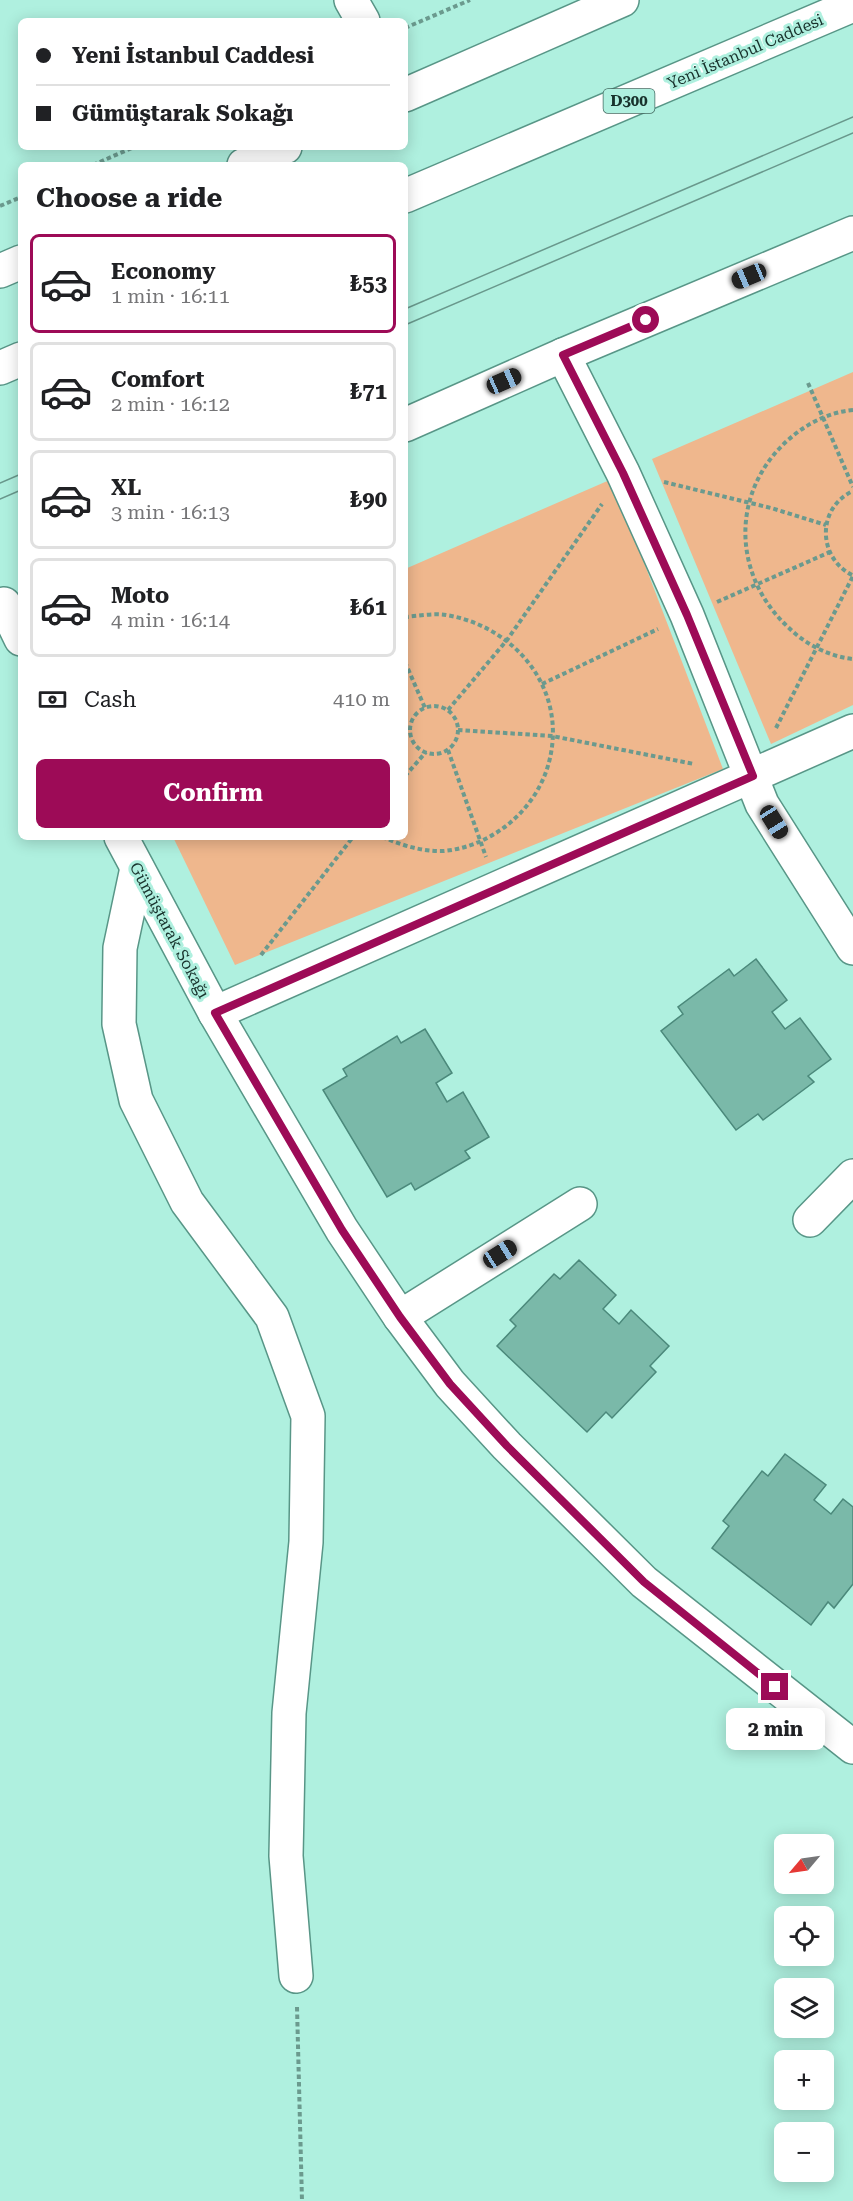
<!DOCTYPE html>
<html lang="en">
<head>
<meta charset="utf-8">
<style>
  :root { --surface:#fff; --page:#f2f2f2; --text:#202124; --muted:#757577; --line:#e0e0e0; --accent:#9d0b57 }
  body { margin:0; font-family:"Roboto Serif",serif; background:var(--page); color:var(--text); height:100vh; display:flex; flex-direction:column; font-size:22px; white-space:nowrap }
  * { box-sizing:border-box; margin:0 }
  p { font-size:20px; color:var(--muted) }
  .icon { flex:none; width:33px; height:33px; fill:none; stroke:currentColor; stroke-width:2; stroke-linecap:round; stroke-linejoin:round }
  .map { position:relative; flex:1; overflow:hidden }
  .details { position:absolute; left:18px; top:162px; width:390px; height:678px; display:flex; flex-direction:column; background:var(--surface); border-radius:9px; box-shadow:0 3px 15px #0003 }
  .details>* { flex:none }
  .top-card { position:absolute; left:18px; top:18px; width:390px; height:132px; border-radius:9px; box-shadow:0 3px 15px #0003; display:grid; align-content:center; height:132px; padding:0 18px; background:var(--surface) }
  .needle { width:39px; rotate:241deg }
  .fabs { position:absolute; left:774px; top:1834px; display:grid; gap:12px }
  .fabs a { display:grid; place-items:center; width:60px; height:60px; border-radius:9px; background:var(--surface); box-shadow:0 3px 15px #0003; font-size:30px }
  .end { position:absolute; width:27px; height:27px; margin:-14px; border:8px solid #9d0b57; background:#fff; box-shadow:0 0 0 3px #fff }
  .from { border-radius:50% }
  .bubble { position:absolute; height:42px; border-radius:9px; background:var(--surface); box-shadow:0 3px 15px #0003; font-size:20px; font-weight:700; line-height:42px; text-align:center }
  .car { position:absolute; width:18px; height:36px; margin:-18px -9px; border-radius:8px; box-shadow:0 0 4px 2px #0007; background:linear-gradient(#222 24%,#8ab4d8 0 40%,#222 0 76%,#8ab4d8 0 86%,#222 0) }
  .top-card b { display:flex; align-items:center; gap:21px; height:57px; font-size:22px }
  .top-card b+b { border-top:2px solid var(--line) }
  .top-card i { width:15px; height:15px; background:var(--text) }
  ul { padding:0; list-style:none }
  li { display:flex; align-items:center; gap:18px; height:99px; margin:0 12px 9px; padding:0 6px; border:3px solid var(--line); border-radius:9px }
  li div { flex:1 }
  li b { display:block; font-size:22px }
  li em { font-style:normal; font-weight:700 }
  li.selected { border-color:var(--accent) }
  li>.icon { width:54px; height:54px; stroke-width:1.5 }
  h2 { padding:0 18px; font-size:27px; line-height:72px }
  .pay { display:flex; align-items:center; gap:15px; height:66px; padding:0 18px; font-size:22px }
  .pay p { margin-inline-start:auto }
  .cta { display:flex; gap:12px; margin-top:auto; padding:12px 18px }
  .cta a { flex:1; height:69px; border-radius:9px; background:var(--accent); color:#fff; font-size:24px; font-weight:700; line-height:69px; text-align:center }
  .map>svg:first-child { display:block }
</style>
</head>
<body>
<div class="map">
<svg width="853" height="2201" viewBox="0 0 853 2201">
  <rect width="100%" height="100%" fill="#aff0df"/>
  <g fill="#efb78d">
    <polygon points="853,372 853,705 771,744 652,459"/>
    <polygon points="612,479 723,769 235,965 173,837 405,837 405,569"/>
  </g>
  <g fill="#7ab9a9" stroke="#4b897b" stroke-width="1.5">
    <polygon points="756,959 787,1000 772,1012 785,1029 800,1018 831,1059 808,1076 814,1082 763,1120 758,1114 736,1130 661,1031 683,1014 678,1007 729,969 734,976"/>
    <polygon points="425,1029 452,1073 436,1083 447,1102 463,1092 489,1137 465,1151 470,1158 415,1190 411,1183 387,1197 323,1090 347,1076 343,1069 397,1036 401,1043"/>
    <polygon points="579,1260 616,1295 603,1309 619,1324 631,1310 669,1346 650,1366 656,1372 612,1418 606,1412 587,1432 497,1346 516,1326 510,1320 554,1274 560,1279"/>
    <polygon points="785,1454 826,1485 814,1500 831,1514 843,1499 853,1507 853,1584 834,1608 828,1602 811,1625 712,1548 729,1526 723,1521 762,1471 768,1476"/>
  </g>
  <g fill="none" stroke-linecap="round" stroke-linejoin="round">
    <g stroke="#589687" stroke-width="36">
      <g id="minor">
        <polyline points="351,0 363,21"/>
        <polyline points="563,355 623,473 687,615 762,804 853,948"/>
        <polyline points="405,425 563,355 853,233"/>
        <polyline points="4,604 21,639"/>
        <polyline points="121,837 215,1013 342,1230 400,1317 450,1384 507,1446 644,1582 853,1747"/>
        <polyline points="137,868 120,948 119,1024 136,1100 187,1202 272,1317 308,1416 306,1542 289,1713 286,1856 296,1976"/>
        <polyline points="215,1013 853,731"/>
        <polyline points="810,1220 853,1176"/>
        <polyline points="400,1317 580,1204"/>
      </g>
    </g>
    <g stroke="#589687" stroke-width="36">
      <g id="highway">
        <polyline points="405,95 622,0"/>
        <polyline points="244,165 285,147"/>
        <polyline points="405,196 853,5"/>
        <polyline points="0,271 21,262"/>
        <polyline points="0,368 21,359"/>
      </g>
    </g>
    <g stroke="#6b9a8e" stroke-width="4" stroke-dasharray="4.5 3" stroke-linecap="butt">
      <polyline points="405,28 470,0"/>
      <polyline points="93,165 134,147"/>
      <polyline points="0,206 21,197"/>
      <polyline points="808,383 853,487"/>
      <path d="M853,410C829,412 806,424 788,440C730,492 732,576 789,628C805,644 830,657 853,659"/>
      <polyline points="664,482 771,508 826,525"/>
      <path d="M852,575C818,558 816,508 853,491"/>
      <polyline points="717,602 830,552"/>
      <polyline points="405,662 425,708"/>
      <polyline points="542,684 658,629"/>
      <circle cx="434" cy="730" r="24"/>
      <polyline points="448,710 507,640 602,504"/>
      <polyline points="776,728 853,576"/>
      <polyline points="458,730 552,736 694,764"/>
      <polyline points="448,750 486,857"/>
      <polyline points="405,776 426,752"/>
      <path d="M382,837C402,845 422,852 444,851C494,846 539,808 550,758C566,687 514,626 446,615C433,613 418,616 405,617"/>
      <polyline points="261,955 353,837"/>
      <polyline points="297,2007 302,2201"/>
    </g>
    <use href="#minor" stroke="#fff" stroke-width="33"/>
    <use href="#highway" stroke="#fff" stroke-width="33"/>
    <g stroke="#69988c" stroke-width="1.5">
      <polyline points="405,309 853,117"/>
      <polyline points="405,325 853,133"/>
      <polyline points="0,483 21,474"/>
      <polyline points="0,499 21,490"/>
    </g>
  </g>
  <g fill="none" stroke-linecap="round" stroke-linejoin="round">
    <polyline stroke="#9d0b57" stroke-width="8" points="646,320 563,355 623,473 687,615 753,776 215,1013 342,1230 400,1317 450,1384 507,1446 644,1582 775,1687"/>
  </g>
  <g text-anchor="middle" stroke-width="6" stroke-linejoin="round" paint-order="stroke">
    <rect fill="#aff0df" stroke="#456b62" stroke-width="1.5" x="603.5" y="89" width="51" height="24" rx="4.5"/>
    <g font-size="15" font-weight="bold" fill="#18322c">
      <text x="629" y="106">D300</text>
    </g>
    <g font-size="16" fill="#18322c" stroke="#aff0df">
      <text transform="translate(745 51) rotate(-23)" y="6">Yeni İstanbul Caddesi</text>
      <text transform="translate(170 930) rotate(62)" y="6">Gümüştarak Sokağı</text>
    </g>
  </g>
</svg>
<div class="fabs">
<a><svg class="needle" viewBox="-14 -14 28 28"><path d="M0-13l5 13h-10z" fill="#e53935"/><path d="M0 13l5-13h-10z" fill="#757577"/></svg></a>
<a><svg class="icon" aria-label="locate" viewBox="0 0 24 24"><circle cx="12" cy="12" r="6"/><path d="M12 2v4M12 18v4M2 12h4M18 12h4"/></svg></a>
<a><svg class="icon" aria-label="layers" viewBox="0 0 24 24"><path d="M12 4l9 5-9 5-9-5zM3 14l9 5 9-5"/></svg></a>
<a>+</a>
<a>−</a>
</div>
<i class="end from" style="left:646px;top:320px"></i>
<i class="end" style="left:775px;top:1687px"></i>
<div class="bubble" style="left:726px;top:1708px;width:99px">2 min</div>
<i class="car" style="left:749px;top:276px;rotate:247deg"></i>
<i class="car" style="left:504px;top:381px;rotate:66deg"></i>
<i class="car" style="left:774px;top:822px;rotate:148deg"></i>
<i class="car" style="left:500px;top:1254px;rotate:58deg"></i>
<div class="top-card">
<b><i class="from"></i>Yeni İstanbul Caddesi</b>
<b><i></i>Gümüştarak Sokağı</b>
</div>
<section class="details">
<h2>Choose a ride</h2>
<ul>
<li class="selected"><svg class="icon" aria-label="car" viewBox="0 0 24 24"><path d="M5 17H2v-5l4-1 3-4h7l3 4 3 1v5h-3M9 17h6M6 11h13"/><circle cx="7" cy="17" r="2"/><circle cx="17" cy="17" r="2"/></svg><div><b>Economy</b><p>1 min · 16:11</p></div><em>₺53</em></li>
<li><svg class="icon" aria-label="car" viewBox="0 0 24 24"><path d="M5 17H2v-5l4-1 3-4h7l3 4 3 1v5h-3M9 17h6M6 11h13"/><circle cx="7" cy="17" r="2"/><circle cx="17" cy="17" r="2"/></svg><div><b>Comfort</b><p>2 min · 16:12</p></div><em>₺71</em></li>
<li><svg class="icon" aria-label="car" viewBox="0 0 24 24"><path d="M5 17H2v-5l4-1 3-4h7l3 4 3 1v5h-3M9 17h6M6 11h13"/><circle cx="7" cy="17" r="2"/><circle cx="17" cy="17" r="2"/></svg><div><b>XL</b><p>3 min · 16:13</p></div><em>₺90</em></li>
<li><svg class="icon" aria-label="car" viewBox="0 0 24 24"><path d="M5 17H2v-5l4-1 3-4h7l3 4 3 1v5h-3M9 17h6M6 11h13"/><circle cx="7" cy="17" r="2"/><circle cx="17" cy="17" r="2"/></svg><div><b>Moto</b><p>4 min · 16:14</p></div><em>₺61</em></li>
</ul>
<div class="pay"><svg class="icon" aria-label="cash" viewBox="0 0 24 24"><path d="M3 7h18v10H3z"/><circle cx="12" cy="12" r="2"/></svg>Cash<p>410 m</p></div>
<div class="cta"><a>Confirm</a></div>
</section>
</div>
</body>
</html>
